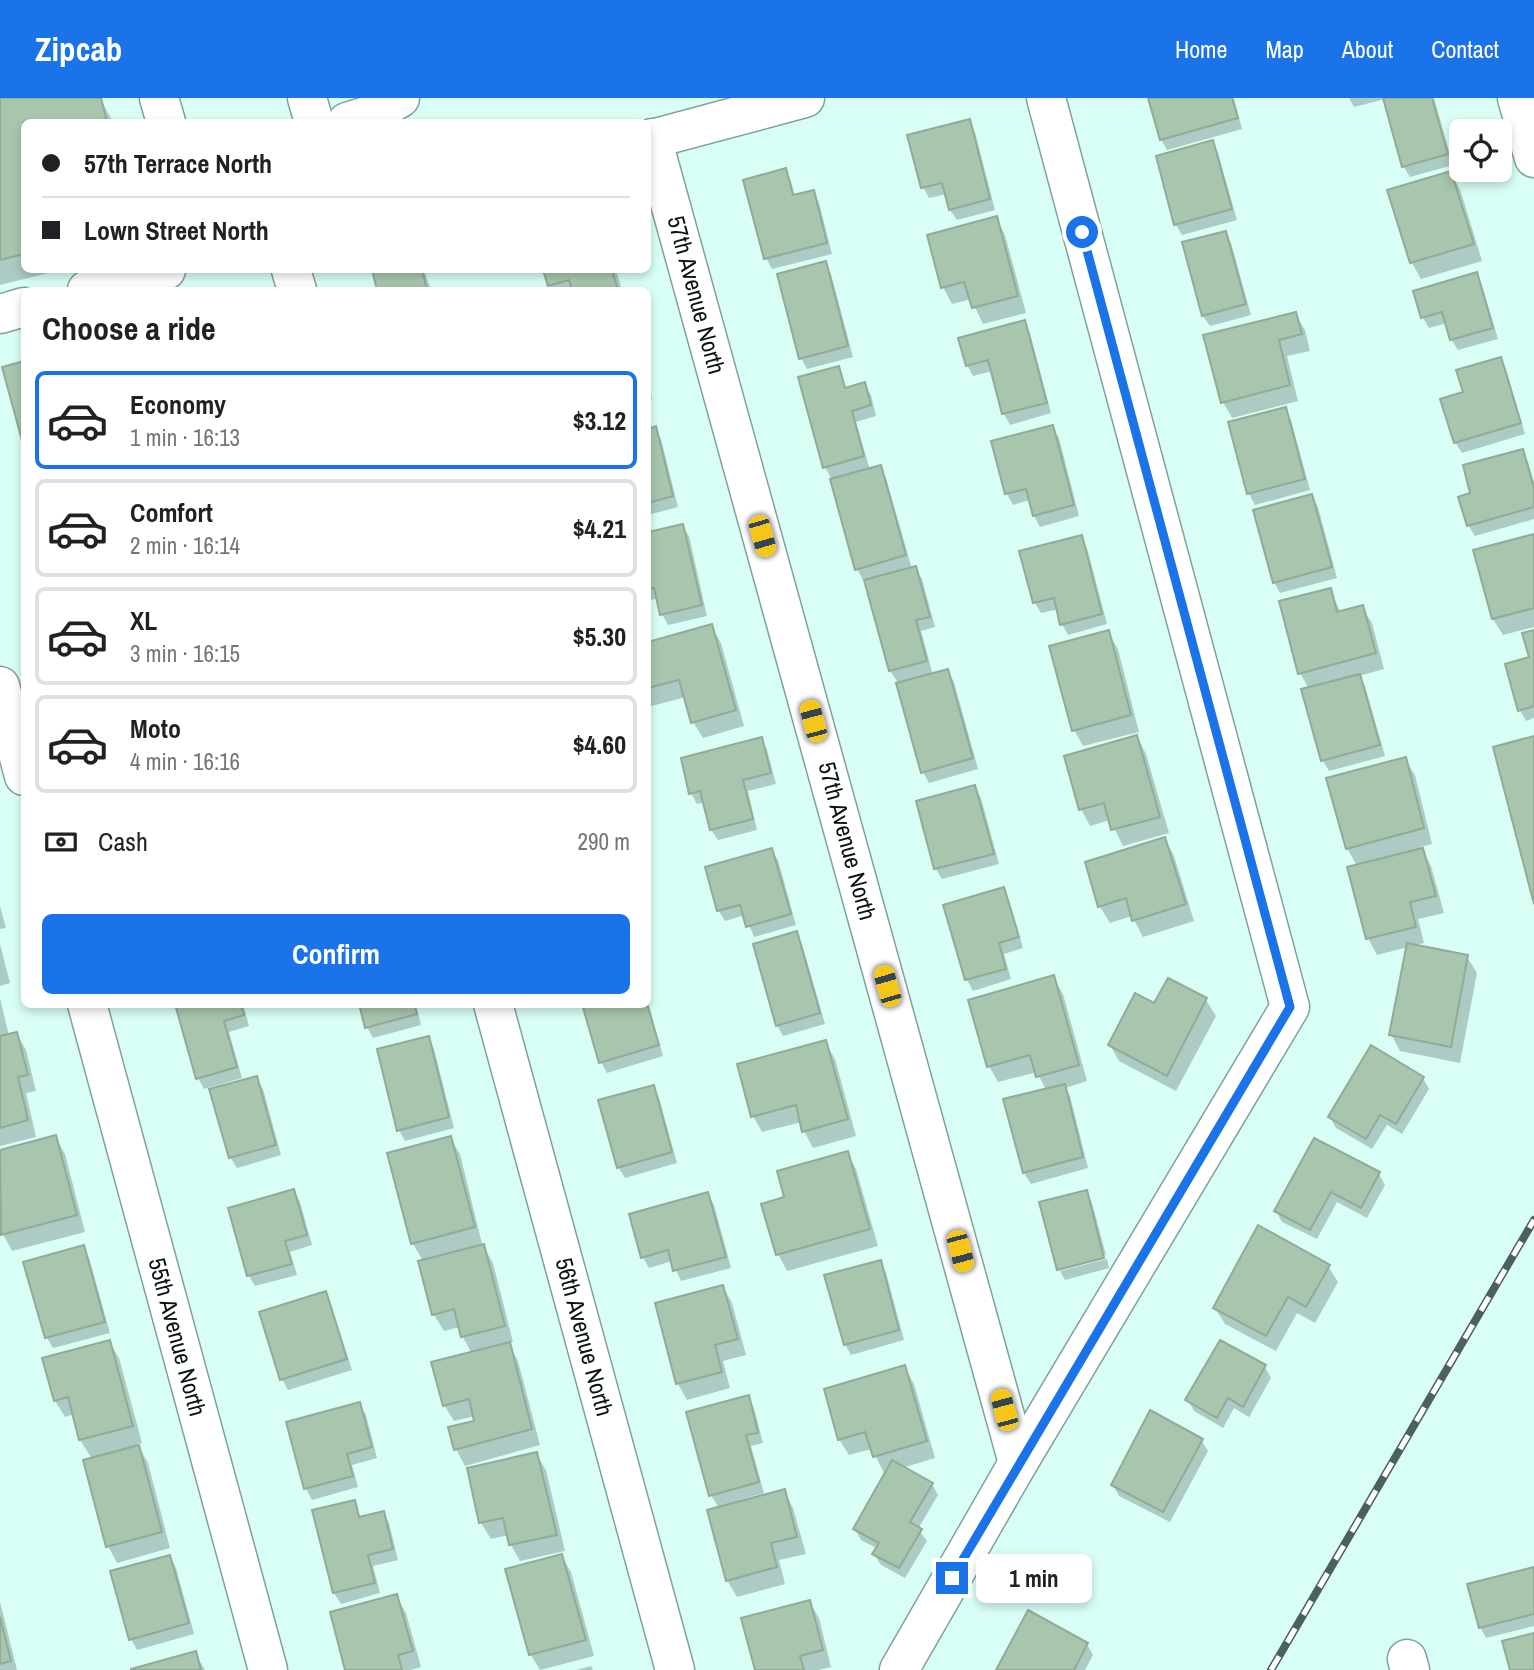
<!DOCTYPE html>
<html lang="en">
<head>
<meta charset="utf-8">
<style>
  :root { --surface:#fff; --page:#f2f2f2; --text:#202124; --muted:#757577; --line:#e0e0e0; --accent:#1a73e8 }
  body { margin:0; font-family:"Archivo Narrow",sans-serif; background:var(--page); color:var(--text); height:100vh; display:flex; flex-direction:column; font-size:26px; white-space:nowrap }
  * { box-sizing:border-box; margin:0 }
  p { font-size:23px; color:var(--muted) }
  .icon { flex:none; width:38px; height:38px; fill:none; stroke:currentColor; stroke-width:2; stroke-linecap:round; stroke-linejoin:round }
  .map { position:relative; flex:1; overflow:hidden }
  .panel { position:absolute; left:21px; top:189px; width:630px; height:721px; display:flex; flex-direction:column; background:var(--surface); border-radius:10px; box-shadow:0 4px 10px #0003 }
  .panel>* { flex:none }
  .hud { position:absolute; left:21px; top:21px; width:630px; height:154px; border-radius:10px; box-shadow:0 4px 10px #0003; display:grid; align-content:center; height:154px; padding:0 21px; background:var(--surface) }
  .controls { position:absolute; left:1449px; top:21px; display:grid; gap:14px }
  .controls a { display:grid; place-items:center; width:63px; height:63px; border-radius:10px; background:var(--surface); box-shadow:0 4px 10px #0003; font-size:35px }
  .end { position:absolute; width:32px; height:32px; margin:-16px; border:9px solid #1a73e8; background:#fff; box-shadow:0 0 0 4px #fff }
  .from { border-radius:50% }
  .bubble { position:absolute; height:49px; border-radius:10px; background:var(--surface); box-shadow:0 4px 10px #0003; font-size:23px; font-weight:800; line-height:49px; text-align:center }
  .car { position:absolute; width:21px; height:42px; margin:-21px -10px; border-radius:9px; box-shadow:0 0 5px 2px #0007; background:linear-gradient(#f5c518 24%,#345 0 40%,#f5c518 0 76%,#345 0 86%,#f5c518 0) }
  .hud b { display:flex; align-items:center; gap:24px; height:66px; font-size:26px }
  .hud b+b { border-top:2px solid var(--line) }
  .hud i { width:18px; height:18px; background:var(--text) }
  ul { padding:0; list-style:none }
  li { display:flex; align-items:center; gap:21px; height:98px; margin:0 14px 10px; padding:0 7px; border:4px solid var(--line); border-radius:10px }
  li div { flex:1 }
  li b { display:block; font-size:26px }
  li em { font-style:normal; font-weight:800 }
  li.on { border-color:var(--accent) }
  li>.icon { width:63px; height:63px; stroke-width:1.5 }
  h2 { padding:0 21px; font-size:32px; line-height:84px }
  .pay { display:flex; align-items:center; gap:18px; height:77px; padding:0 21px; font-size:26px }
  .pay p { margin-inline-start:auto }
  .button { display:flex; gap:14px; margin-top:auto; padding:14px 21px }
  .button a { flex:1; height:80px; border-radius:10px; background:var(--accent); color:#fff; font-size:28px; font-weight:800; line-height:80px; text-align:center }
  header { display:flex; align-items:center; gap:42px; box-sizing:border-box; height:98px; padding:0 35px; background:var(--accent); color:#fff }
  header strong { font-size:33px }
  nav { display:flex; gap:38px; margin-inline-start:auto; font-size:24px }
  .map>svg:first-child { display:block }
</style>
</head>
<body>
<header>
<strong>Zipcab</strong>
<nav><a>Home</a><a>Map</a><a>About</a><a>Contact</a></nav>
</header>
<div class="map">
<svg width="1534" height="1572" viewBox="0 0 1534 1572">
  <rect width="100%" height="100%" fill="#d8fef6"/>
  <g fill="#0003">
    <polygon points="0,0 100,0 113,24 24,24 24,172 61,172 0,187"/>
    <polygon points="1150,0 1234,0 1242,31 1167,52 1161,41"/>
    <polygon points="1349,0 1434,0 1453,67 1410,79 1404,69 1385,1 1354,9"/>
    <polygon points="969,23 975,34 995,112 957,122 950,112 947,96 929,100 923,89"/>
    <polygon points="1212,44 1218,55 1237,122 1182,137 1176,127 1158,59"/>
    <polygon points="785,72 791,83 795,98 813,94 819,105 832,156 772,171 766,160"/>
    <polygon points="1450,75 1460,91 1482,163 1421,181 1412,165 1389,94"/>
    <polygon points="996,120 1005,137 1026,215 983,226 971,201 952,206 943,189"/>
    <polygon points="1225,135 1231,145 1251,217 1210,228 1203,218"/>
    <polygon points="825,165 831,176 853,259 807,271 801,260"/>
    <polygon points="374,172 424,172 431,192 379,192"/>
    <polygon points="545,172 616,172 622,192 552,192"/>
    <polygon points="1476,176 1482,187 1498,241 1458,252 1451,241 1447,225 1429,230 1423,220 1415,194"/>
    <polygon points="1295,216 1305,232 1310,253 1287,258 1298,303 1232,320 1223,304"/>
    <polygon points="1024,224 1030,235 1051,315 1010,327 1004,316 992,273 973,278 967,267"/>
    <polygon points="1500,261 1506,271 1525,336 1462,355 1455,344"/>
    <polygon points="24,265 24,346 4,270"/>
    <polygon points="838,270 847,291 864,286 871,297 876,318 856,324 870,372 880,369 886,380 912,471 915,470 922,481 935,529 921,533 933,577 948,573 954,584 978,671 929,685 923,674 897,583 890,573 866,481 863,482 857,471 831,380 825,369"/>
    <polygon points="648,284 652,301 648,302"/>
    <polygon points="1285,311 1291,322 1310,392 1255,407 1249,396 1230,326"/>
    <polygon points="1052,329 1059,340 1079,418 1040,429 1034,418 1030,402 1013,407 1007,396 993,344"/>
    <polygon points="655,331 661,341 678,409 648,417 648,333"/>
    <polygon points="1522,353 1528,364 1534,384 1534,421 1475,438 1468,427 1472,397"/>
    <polygon points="1312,398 1318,409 1337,480 1280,495 1274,484"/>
    <polygon points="682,428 689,438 707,518 668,527 662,516 658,500 648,503 648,436"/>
    <polygon points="1534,438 1534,529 1503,537 1493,521"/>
    <polygon points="1081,439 1087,450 1107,526 1068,537 1062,526 1059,511 1041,515 1035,505"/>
    <polygon points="1330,492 1341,515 1362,509 1372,525 1384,571 1359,578 1365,588 1385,658 1329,673 1323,663 1309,591 1300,575"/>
    <polygon points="711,528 721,545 744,628 703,640 693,624 686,599 648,609 648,546"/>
    <polygon points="1108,534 1118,551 1139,634 1083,648 1074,632"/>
    <polygon points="1534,534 1534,620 1526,623 1520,612 1531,560"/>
    <polygon points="1137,639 1146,656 1169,735 1123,748 1110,722 1090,728 1081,711"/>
    <polygon points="761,641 767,652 776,686 748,693 757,732 718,742 711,732 705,704 697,706 691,695"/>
    <polygon points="1405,661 1415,677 1432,746 1421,749 1431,768 1444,815 1418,821 1424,845 1412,848 1467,859 1477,875 1460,965 1400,953 1391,936 1408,849 1377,857 1368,840 1357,768 1347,750"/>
    <polygon points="975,689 981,700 999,766 942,781 936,771 918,704"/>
    <polygon points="1165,741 1174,758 1194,823 1143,839 1132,818 1110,825 1100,809 1087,765"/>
    <polygon points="771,752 778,762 796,827 754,839 745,817 725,823 719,813"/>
    <polygon points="1003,791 1009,802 1023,850 1004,856 1011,881 973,893 967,882 945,808"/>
    <polygon points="0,808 6,830 0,831"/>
    <polygon points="796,835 802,846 825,926 783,938 777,927"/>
    <polygon points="0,846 10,885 0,888"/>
    <polygon points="1053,879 1063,896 1087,983 1065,990 1070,998 1088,1070 1031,1086 1024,1075 1005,1002 1046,992 1037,974 998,984 989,968"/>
    <polygon points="1169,883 1206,902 1216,918 1176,993 1119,963 1110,947 1155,908"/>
    <polygon points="0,900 9,938 17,936 26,952 36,993 26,995 36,1039 0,1048"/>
    <polygon points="648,904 663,958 607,975 601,964 583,906 648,906"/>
    <polygon points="177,906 243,906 249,928 229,934 242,980 204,991 198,980"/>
    <polygon points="361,906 416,906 421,927 373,940 367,929"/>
    <polygon points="428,940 434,951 454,1030 405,1043 399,1032"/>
    <polygon points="825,944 835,961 856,1038 813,1050 804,1033 802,1024 762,1034 753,1018"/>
    <polygon points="256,980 263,991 281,1057 237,1070 230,1059"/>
    <polygon points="1423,980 1429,991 1402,1036 1387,1027 1372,1051 1336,1030 1330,1019"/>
    <polygon points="653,989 659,1000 677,1065 625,1080 618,1069"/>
    <polygon points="55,1039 65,1056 85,1134 12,1153 3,1136 0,1126 0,1054"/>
    <polygon points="450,1040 460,1056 482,1146 493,1165 513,1244 508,1245 518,1263 540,1347 465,1368 456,1351 476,1324 475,1318 454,1323 444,1307 472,1256 463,1239 460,1229 444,1233 434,1217 420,1164 423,1163 413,1146 389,1056"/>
    <polygon points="847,1055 856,1071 878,1148 787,1173 778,1156 787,1100"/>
    <polygon points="1379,1076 1385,1087 1367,1120 1337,1104 1317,1141 1282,1124 1276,1113"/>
    <polygon points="294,1093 300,1104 312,1147 290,1154 297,1177 255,1188 249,1178 230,1111"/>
    <polygon points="1086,1094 1092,1105 1106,1157 1059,1170"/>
    <polygon points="708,1096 714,1107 731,1170 681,1183 672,1163 649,1170 643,1159"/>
    <polygon points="83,1150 89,1160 110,1235 53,1250 47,1240"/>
    <polygon points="1107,1161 1109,1170 1065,1182 1060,1173"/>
    <polygon points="880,1164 886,1175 904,1242 851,1257 845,1246"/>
    <polygon points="1328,1168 1338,1184 1315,1225 1297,1215 1276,1253 1225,1226 1215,1210"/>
    <polygon points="723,1189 732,1205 746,1257 723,1263 730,1290 687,1302 678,1286"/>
    <polygon points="325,1195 331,1206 352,1272 288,1292 282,1281"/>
    <polygon points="109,1244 119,1260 142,1345 137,1346 148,1365 170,1450 117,1465 108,1448 92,1361 80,1342 74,1316 65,1319 55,1303"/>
    <polygon points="1221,1244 1265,1269 1271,1280 1249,1319 1234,1310 1223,1330 1194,1313 1188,1302"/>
    <polygon points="904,1269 914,1286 935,1360 902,1370 932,1386 938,1397 918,1431 927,1443 905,1480 881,1467 874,1456 878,1451 861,1442 855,1431 888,1374 884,1375 872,1351 849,1357 839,1341"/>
    <polygon points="748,1300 754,1310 763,1345 751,1348 764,1395 739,1402 740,1405 784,1393 793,1410 806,1456 779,1462 785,1486 737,1499 727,1482 719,1410 711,1397"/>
    <polygon points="359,1306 366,1317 377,1360 352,1367 358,1389 312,1402 306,1391 288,1325"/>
    <polygon points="1201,1342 1208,1353 1170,1424 1119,1398 1113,1387"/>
    <polygon points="536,1356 546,1372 565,1453 520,1463 511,1447 509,1437 491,1441 481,1425 469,1371"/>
    <polygon points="354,1404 361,1420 383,1415 389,1425 398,1462 373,1468 380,1495 341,1506 334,1495 314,1413"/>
    <polygon points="561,1458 571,1474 594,1558 540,1572 531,1557 507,1472"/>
    <polygon points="170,1459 176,1470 194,1536 137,1552 131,1541"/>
    <polygon points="1534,1470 1534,1528 1486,1540 1480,1529"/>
    <polygon points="396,1498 406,1515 421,1569 411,1572 347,1572"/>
    <polygon points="0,1504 17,1572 0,1572"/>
    <polygon points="809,1504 819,1520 831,1569 819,1572 757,1572"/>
    <polygon points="1087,1546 1093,1557 1085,1572 998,1572"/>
    <polygon points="195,1555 205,1572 133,1572"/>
    <polygon points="591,1568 593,1572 576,1572"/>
  </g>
  <g fill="#a8c6ad" stroke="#92aa96" stroke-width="2">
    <polygon points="0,0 101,0 107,24 24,24 24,156 0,162"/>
    <polygon points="1148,0 1232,0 1238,20 1160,42"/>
    <polygon points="1383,0 1432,0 1448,56 1402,69"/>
    <polygon points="970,21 990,101 949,112 942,85 921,90 907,37"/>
    <polygon points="1213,42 1232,111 1174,127 1156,58"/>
    <polygon points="786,70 793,97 814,92 827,145 764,161 743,82"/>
    <polygon points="1451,73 1474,146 1410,165 1387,92"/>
    <polygon points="997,118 1018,198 972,210 964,184 941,190 927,137"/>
    <polygon points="1226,133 1246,206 1202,218 1182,144"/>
    <polygon points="826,163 848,248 799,261 777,176"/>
    <polygon points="372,172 422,172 427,192 377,192"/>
    <polygon points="543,172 612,172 618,192 572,192 569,182 548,188"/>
    <polygon points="1477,174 1493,230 1450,242 1442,214 1421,220 1413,193"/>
    <polygon points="1296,214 1302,236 1279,242 1290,287 1221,305 1203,237"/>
    <polygon points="1025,222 1047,305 1002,316 988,262 966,268 958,240"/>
    <polygon points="1501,259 1521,325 1454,345 1440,301 1463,294 1456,272"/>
    <polygon points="24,263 24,346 23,346 2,269"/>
    <polygon points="839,268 845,290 865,284 871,307 852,313 864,358 823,370 798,279"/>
    <polygon points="1286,309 1305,381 1247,396 1228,324"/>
    <polygon points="1053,327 1074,407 1033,418 1026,391 1005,396 991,343"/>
    <polygon points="656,328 673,398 648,405 648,331"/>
    <polygon points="1523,351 1534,390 1534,409 1467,428 1458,399 1470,395 1463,367"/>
    <polygon points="881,367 906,457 855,472 830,381"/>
    <polygon points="1312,396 1332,469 1273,485 1253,412"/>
    <polygon points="683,426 702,507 660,517 654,490 648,491 648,434"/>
    <polygon points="1534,436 1534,510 1492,521 1473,452"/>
    <polygon points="1082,437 1102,516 1060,527 1054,500 1033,505 1019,453"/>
    <polygon points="916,468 930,519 916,522 927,563 889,573 864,482"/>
    <polygon points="1331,490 1337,514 1363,507 1376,555 1298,576 1279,503"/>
    <polygon points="712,526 736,612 691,625 679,582 648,590 648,544"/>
    <polygon points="1109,532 1131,617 1072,633 1049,548"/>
    <polygon points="1534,532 1534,608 1518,613 1505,566 1529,559 1522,535"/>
    <polygon points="948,571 973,660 921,675 896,585"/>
    <polygon points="1360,576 1380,647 1321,663 1301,591"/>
    <polygon points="1137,637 1160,719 1111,732 1104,705 1079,712 1064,658"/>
    <polygon points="1534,638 1534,806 1493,649"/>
    <polygon points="762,639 771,675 743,682 753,721 710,732 700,693 689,696 681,660"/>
    <polygon points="1406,659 1424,730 1346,751 1326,680"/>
    <polygon points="975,687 994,756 934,771 916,703"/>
    <polygon points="1165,739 1186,806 1132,823 1126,800 1098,809 1085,764"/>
    <polygon points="772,750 791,816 746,829 740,807 717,813 705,769"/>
    <polygon points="1423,750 1436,798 1410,804 1416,829 1366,841 1347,769"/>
    <polygon points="1004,789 1019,839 999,845 1006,871 965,882 943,807"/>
    <polygon points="797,833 820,915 776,928 753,846"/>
    <polygon points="1407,845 1468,857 1451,949 1389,937"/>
    <polygon points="1054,877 1079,967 1036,979 1030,957 987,969 968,902"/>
    <polygon points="1168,880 1207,900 1167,978 1108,947 1135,895 1154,905"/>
    <polygon points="175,906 241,906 244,917 224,923 237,969 196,981"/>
    <polygon points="359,906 414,906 417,916 365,930"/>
    <polygon points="582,906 647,906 659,947 599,965"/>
    <polygon points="17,934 28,977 18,979 28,1022 0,1030 0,938"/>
    <polygon points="429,938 449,1019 397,1033 377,951"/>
    <polygon points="826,942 848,1021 802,1034 796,1007 751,1019 737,966"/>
    <polygon points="1371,947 1424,979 1396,1026 1380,1017 1366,1041 1328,1019"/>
    <polygon points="257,978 276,1047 229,1060 209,991"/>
    <polygon points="1065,986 1083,1059 1023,1075 1003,1001"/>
    <polygon points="654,987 672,1054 617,1070 598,1002"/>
    <polygon points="56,1037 77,1117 1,1137 0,1052"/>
    <polygon points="451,1038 475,1129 411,1146 387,1055"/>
    <polygon points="1314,1040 1380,1074 1361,1110 1331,1094 1310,1132 1274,1113"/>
    <polygon points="848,1053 870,1131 776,1157 761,1106 784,1099 777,1073"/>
    <polygon points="294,1091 307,1137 285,1143 292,1166 247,1178 228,1110"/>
    <polygon points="1087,1092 1104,1160 1057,1172 1039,1104"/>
    <polygon points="708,1094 726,1159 673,1173 668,1152 641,1160 629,1116"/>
    <polygon points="1258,1127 1330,1167 1306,1209 1288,1199 1266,1238 1213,1210"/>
    <polygon points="484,1146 505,1228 461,1239 454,1211 432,1217 418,1163"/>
    <polygon points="84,1147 105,1224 45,1240 23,1164"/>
    <polygon points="881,1162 899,1232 844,1247 824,1177"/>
    <polygon points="723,1187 738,1241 715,1247 722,1274 676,1286 655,1205"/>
    <polygon points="326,1193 347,1261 280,1282 259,1214"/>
    <polygon points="110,1242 133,1328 79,1342 68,1299 54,1303 42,1260"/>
    <polygon points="1220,1242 1266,1267 1243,1309 1228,1300 1217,1320 1185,1302"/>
    <polygon points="510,1244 532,1331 454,1352 448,1329 474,1323 469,1301 443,1308 431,1264"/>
    <polygon points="905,1267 927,1343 873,1359 865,1334 838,1342 824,1291"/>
    <polygon points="749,1297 758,1335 746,1337 759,1384 709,1398 686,1314"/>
    <polygon points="360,1304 372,1349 347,1356 353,1378 304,1391 286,1324"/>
    <polygon points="1150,1312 1203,1341 1163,1414 1111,1387"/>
    <polygon points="139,1347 162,1434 106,1449 83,1362"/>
    <polygon points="537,1354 557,1437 509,1447 503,1420 479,1425 467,1370"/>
    <polygon points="892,1362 933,1385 910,1424 922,1431 899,1470 872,1456 879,1445 853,1431"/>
    <polygon points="785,1391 797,1439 771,1445 777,1469 726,1483 707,1412"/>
    <polygon points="355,1402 359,1419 384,1413 393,1451 368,1457 375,1485 333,1495 312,1412"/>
    <polygon points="562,1456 586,1542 529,1557 505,1471"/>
    <polygon points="170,1457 189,1525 129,1542 110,1473"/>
    <polygon points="1534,1469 1534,1516 1479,1530 1467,1486"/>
    <polygon points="397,1496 413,1553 398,1557 402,1572 345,1572 330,1514"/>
    <polygon points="810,1502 823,1552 800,1558 804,1572 755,1572 741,1520"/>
    <polygon points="1028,1512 1088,1545 1074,1572 996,1572"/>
    <polygon points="0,1519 11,1563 0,1566"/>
    <polygon points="1534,1535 1534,1572 1510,1572 1502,1543"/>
    <polygon points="196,1553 201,1572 131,1572 131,1571"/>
  </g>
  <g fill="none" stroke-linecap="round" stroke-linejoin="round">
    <g stroke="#7fa29c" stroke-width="41">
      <g id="minor">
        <polyline points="159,0 166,24"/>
        <polyline points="307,0 314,24"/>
        <polyline points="1517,0 1534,60"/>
        <polyline points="347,24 373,16 400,0"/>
        <polyline points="652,40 1018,1365"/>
        <polyline points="648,42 805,0"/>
        <polyline points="291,172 297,192"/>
        <polyline points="87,192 166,172"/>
        <polyline points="0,216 24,209"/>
        <polyline points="0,588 24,678"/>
        <polyline points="87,906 268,1572"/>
        <polyline points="493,906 675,1572"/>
        <polyline points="1407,1561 1410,1572"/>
        <polyline points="899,1572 1018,1365 1290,909 1046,0"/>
      </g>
    </g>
    <use href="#minor" stroke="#fff" stroke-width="38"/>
    <g stroke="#4c615d" stroke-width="8">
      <polyline id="rail" points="1271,1572 1534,1122"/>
    </g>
    <use href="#rail" stroke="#fff" stroke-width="5" stroke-dasharray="16" stroke-linecap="butt"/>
  </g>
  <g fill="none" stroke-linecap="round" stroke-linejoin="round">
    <polyline stroke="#1a73e8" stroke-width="9" points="952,1480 1290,909 1082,134"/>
  </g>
  <g text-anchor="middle" stroke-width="5" stroke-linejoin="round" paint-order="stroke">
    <g font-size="24" fill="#071412" stroke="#fff">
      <text transform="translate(696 197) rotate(75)" y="8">57th Avenue North</text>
      <text transform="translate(847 743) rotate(75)" y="8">57th Avenue North</text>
      <text transform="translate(177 1239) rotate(75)" y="8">55th Avenue North</text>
      <text transform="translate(584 1239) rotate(75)" y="8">56th Avenue North</text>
    </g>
  </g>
</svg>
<div class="controls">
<a><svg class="icon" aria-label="locate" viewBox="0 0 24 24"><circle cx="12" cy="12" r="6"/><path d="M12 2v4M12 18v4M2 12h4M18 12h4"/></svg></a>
</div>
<i class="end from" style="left:1082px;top:134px"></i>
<i class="end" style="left:952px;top:1480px"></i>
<div class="bubble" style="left:976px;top:1456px;width:116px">1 min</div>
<i class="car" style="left:762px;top:438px;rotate:164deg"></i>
<i class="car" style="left:813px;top:623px;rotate:345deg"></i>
<i class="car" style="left:887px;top:888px;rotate:344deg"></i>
<i class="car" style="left:960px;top:1153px;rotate:165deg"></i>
<i class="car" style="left:1004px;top:1312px;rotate:345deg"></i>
<div class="hud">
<b><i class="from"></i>57th Terrace North</b>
<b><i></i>Lown Street North</b>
</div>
<section class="panel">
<h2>Choose a ride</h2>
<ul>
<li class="on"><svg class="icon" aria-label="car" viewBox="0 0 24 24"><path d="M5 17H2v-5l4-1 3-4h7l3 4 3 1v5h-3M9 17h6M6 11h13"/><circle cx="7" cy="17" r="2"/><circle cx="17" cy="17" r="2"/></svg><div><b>Economy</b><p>1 min · 16:13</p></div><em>$3.12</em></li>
<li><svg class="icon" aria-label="car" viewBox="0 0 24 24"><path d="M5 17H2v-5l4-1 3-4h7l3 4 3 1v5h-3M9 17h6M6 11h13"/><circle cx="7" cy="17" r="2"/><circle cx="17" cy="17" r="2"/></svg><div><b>Comfort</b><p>2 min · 16:14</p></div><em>$4.21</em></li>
<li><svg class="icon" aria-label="car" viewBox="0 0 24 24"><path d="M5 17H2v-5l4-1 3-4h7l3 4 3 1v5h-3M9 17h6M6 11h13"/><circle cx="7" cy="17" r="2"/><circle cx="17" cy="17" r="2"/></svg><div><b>XL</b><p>3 min · 16:15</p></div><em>$5.30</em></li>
<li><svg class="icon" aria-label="car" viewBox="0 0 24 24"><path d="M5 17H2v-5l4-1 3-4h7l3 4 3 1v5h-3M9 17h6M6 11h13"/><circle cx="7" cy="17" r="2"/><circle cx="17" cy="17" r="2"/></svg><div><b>Moto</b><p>4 min · 16:16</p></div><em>$4.60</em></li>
</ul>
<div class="pay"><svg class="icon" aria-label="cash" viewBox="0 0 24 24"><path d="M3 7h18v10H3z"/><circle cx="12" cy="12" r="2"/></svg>Cash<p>290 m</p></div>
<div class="button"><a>Confirm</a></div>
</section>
</div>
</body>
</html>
